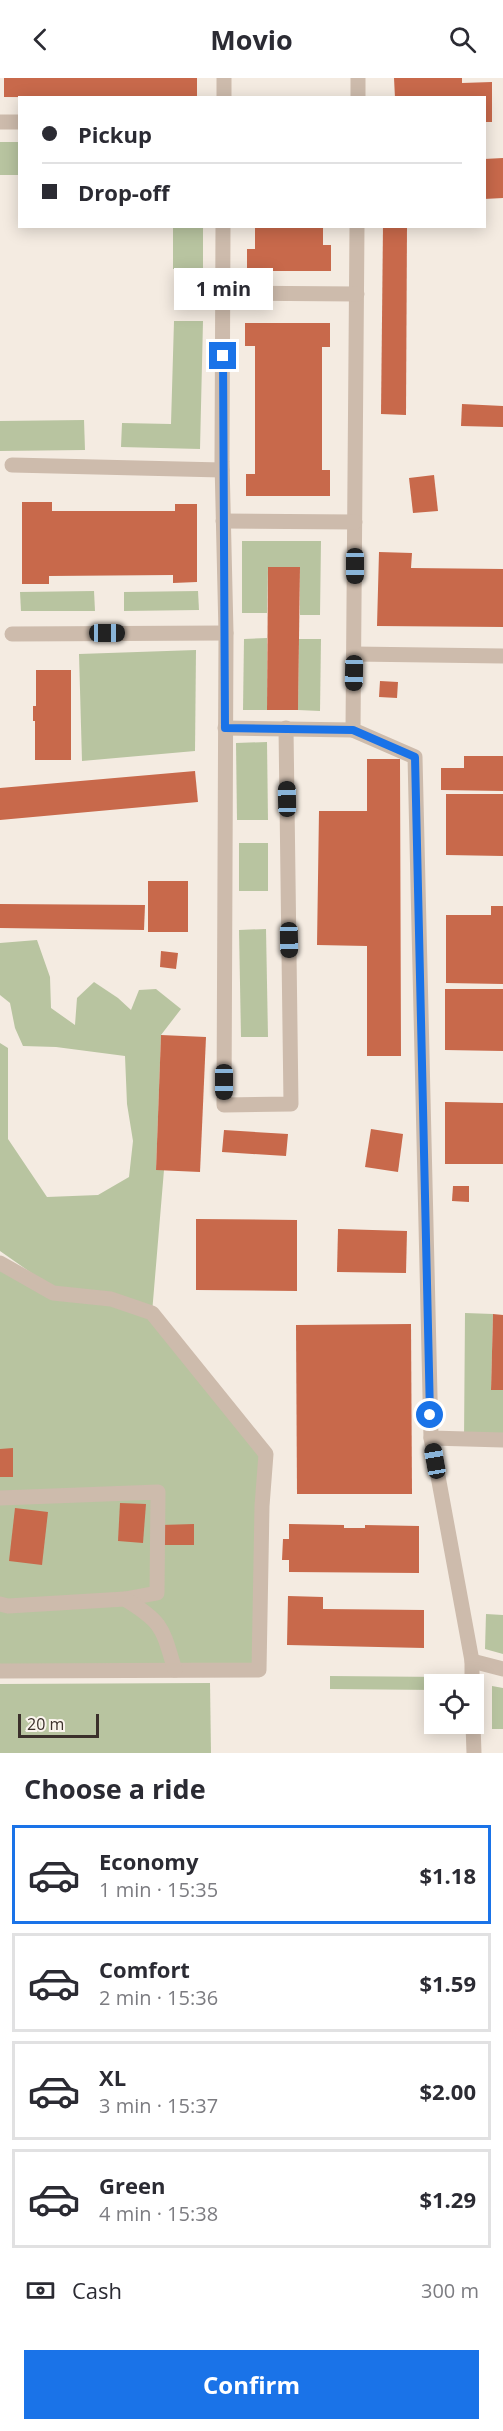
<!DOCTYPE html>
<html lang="en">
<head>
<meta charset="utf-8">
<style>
  :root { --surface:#fff; --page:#f2f2f3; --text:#2b2b33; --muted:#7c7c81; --line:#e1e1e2; --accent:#1a73e8 }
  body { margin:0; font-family:"Open Sans",sans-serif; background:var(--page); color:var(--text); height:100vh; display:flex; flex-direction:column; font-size:22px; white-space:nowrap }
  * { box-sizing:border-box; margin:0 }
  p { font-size:20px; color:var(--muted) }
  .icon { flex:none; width:33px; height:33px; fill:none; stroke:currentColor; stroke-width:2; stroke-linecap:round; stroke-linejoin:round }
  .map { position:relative; height:1675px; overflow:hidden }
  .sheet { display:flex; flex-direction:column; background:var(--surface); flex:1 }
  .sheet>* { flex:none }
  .banner { position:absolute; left:18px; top:18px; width:468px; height:132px; border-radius:0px; box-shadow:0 3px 15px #0003; display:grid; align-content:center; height:132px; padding:0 24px; background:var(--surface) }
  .tools { position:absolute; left:424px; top:1596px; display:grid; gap:12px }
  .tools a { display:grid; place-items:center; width:60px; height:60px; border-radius:0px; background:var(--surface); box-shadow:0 3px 15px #0003; font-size:30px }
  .scale { position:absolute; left:18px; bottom:15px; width:81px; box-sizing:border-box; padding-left:6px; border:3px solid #3b302b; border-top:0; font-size:16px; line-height:21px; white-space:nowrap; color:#3b302b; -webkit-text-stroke:4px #fbf5ee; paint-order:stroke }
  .end { position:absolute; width:27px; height:27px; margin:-14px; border:8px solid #1a73e8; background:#fff; box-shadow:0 0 0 3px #fff }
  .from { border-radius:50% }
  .bubble { position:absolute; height:42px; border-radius:0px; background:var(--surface); box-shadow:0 3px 15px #0003; font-size:20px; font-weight:700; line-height:42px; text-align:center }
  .car { position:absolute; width:18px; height:36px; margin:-18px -9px; border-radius:8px; box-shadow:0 0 4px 2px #0007; background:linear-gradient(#222 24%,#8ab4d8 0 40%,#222 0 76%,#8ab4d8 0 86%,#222 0) }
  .banner b { display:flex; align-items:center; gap:21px; height:57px; font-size:22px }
  .banner b+b { border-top:2px solid var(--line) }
  .banner i { width:15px; height:15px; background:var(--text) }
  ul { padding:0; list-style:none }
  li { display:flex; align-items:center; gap:18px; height:99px; margin:0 12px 9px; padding:0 12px; border:3px solid var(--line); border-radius:0px }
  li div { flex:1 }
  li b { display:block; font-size:22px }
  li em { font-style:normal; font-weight:700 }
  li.active { border-color:var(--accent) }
  li>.icon { width:54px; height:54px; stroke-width:1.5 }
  h2 { padding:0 24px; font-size:27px; line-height:72px }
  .pay { display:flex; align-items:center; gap:15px; height:66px; padding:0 24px; font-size:22px }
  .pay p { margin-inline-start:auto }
  .action { display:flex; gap:12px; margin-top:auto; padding:12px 24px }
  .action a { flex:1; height:69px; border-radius:0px; background:var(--accent); color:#fff; font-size:24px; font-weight:700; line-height:69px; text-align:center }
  header { display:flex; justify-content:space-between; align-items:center; height:78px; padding:0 24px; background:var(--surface); font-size:27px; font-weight:700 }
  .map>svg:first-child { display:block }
</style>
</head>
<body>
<header><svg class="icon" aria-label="back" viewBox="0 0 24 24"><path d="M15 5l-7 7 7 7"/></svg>Movio<svg class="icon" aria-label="search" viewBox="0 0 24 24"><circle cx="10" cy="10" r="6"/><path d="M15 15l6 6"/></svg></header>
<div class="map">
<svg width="503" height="1675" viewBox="0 0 503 1675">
  <rect width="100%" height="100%" fill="#f4ebe1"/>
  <g fill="#b8c4a0">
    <rect x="0" y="64" width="19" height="33"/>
    <polygon points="173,149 203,149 203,193 199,200 188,200 181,191 173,191"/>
    <polygon points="174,243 203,243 200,371 121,369 122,345 171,346"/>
    <polygon points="84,342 85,372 0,373 0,343"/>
    <polygon points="242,463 321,463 320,537 300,537 300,489 268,489 267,535 242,535"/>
    <polygon points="94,513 95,533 21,533 20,514"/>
    <polygon points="198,513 199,532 124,533 124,514"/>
    <polygon points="267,560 267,632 243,632 244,561"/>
    <polygon points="299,561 321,561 320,633 298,632"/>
    <polygon points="196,572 195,673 82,683 79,576"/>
    <polygon points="267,664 268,742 237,742 236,665"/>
    <rect x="239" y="765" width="29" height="48"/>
    <polygon points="266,851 268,959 241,959 239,852"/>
    <polygon points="37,862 50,899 51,930 75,947 77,920 94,904 118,920 131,932 139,912 156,911 181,931 161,957 156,1092 164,1092 152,1235 266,1376 259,1592 0,1593 0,1185 50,1208 0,1173 0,965 8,970 8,1061 47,1119 98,1117 129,1099 133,1063 127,1026 125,978 56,969 23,968 15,950 10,925 0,917 0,865"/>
    <polygon points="465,1235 493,1236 491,1312 503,1312 503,1362 464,1362"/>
    <polygon points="486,1536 503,1537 503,1576 485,1571"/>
    <polygon points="330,1598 444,1599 444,1606 435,1606 435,1612 330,1611"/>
    <polygon points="210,1605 211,1675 0,1675 0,1606"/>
    <polygon points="492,1608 503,1610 503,1651 492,1651"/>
  </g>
  <g fill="#c8694b">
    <polygon points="4,0 197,0 197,20 4,19"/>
    <polygon points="394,0 462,0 462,5 492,4 492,44 484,44 484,20 395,20"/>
    <polygon points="503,80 503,120 484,121 484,81"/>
    <polygon points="255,148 323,148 323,167 331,167 331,193 247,193 247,171 255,171"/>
    <polygon points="383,148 407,148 406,337 381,336"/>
    <polygon points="245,245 330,245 330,269 322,269 322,392 330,392 330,418 246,418 246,396 255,396 255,268 245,268"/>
    <polygon points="462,326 503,328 503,349 461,348"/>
    <polygon points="434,397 438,433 413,435 409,400"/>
    <polygon points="22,424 52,424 52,433 175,433 175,426 197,426 197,504 173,505 173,497 49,498 49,506 22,506"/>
    <polygon points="379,474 412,475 411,490 503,491 503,549 377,548"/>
    <polygon points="268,489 300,489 298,632 267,632"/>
    <polygon points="36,592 71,592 71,682 35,682 35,643 33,643 33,628 36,628"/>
    <polygon points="380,603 398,604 397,620 379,619"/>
    <polygon points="464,678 503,678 503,713 441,712 441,690 464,690"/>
    <polygon points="367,681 400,681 401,978 367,978 367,868 317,867 319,733 367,733"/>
    <polygon points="195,693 198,724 0,742 0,710"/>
    <polygon points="446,716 503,716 503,778 446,777"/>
    <rect x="148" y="803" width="40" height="51"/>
    <polygon points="0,826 145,827 144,852 0,850"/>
    <polygon points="491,828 503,828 503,906 446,905 446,837 491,837"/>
    <polygon points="161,873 178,875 176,891 160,889"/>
    <polygon points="445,911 503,911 503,973 445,972"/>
    <polygon points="161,957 206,959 200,1094 156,1092"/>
    <polygon points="445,1024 503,1025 503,1086 445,1086"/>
    <polygon points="371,1051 403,1056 398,1094 365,1089"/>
    <polygon points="224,1052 288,1056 286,1078 222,1074"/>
    <polygon points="453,1108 469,1108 469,1124 452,1123"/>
    <polygon points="196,1141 297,1142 297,1213 196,1212"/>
    <polygon points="338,1151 407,1153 406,1195 337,1194"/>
    <polygon points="493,1236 503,1237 503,1312 491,1312"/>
    <polygon points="411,1246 412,1416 297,1416 296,1247"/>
    <polygon points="13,1370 13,1399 0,1399 0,1371"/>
    <polygon points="120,1425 146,1426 143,1465 118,1463"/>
    <polygon points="15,1430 48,1434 42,1487 9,1483"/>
    <polygon points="194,1446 194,1467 162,1467 161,1447"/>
    <polygon points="289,1446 344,1447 344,1450 365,1450 365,1447 419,1448 419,1495 289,1494 289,1482 282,1482 283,1461 289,1461"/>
    <polygon points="288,1518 323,1519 323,1531 424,1532 424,1570 287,1567"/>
  </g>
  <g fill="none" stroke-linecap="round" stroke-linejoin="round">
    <g stroke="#cdbbac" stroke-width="15">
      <polyline points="224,20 224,0"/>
      <polyline points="358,20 358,0"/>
      <polyline points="0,44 20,44"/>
      <polyline points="223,148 222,384 226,555 224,1027 291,1026 286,650"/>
      <polyline points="357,148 353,652 415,679 431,1360 472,1583 472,1606"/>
      <polyline points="223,215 357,216"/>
      <polyline points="12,387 222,392"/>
      <polyline points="223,443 355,444"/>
      <polyline points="12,556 226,555"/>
      <polyline points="354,576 503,578"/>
      <polyline points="225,650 353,652"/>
      <polyline points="0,1185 53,1215 111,1221 152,1235 266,1376 262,1428 259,1592 0,1593"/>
      <polyline points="431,1360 503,1362"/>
      <polyline points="0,1420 158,1414 157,1515 125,1521 8,1528 0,1526"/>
      <path d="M125,1521C164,1545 162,1550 175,1592"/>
      <polyline points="472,1583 503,1591"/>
      <polyline points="473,1646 474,1675"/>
    </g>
  </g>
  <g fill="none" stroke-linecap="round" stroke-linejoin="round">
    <polyline stroke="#1a73e8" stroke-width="8" points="223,278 225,650 353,652 415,679 430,1337"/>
  </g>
</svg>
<div class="tools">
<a><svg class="icon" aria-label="locate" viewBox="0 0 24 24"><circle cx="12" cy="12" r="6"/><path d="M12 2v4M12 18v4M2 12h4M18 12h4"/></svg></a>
</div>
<div class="scale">20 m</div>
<i class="end from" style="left:430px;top:1337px"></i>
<i class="end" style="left:223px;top:278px"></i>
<div class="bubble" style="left:174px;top:190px;width:99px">1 min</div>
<i class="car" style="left:355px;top:488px;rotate:180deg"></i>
<i class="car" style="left:107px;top:555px;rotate:90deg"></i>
<i class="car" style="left:354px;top:595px;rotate:181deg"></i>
<i class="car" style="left:287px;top:721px;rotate:359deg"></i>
<i class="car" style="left:289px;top:862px;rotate:179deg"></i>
<i class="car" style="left:224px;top:1004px;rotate:180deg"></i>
<i class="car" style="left:435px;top:1383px;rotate:350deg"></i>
<div class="banner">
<b><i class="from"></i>Pickup</b>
<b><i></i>Drop-off</b>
</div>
</div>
<section class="sheet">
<h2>Choose a ride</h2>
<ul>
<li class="active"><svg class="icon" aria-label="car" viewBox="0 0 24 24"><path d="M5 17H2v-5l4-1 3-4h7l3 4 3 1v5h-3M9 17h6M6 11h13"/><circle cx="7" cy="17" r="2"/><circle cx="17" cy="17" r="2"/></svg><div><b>Economy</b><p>1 min · 15:35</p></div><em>$1.18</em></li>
<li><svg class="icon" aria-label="car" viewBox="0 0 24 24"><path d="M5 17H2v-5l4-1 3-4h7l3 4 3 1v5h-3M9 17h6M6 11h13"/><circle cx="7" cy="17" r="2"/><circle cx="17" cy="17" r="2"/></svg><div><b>Comfort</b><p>2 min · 15:36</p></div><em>$1.59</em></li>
<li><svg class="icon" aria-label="car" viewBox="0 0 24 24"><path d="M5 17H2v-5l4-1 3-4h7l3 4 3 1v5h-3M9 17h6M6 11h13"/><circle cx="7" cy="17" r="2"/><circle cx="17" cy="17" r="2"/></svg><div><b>XL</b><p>3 min · 15:37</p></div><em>$2.00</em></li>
<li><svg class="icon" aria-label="car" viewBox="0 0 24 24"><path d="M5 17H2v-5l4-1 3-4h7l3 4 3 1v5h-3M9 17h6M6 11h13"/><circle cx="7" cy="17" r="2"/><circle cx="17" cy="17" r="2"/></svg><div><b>Green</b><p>4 min · 15:38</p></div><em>$1.29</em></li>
</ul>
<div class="pay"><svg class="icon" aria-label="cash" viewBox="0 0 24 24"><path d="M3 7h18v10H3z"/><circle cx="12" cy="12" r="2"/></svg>Cash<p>300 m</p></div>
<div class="action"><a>Confirm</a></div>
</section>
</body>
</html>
